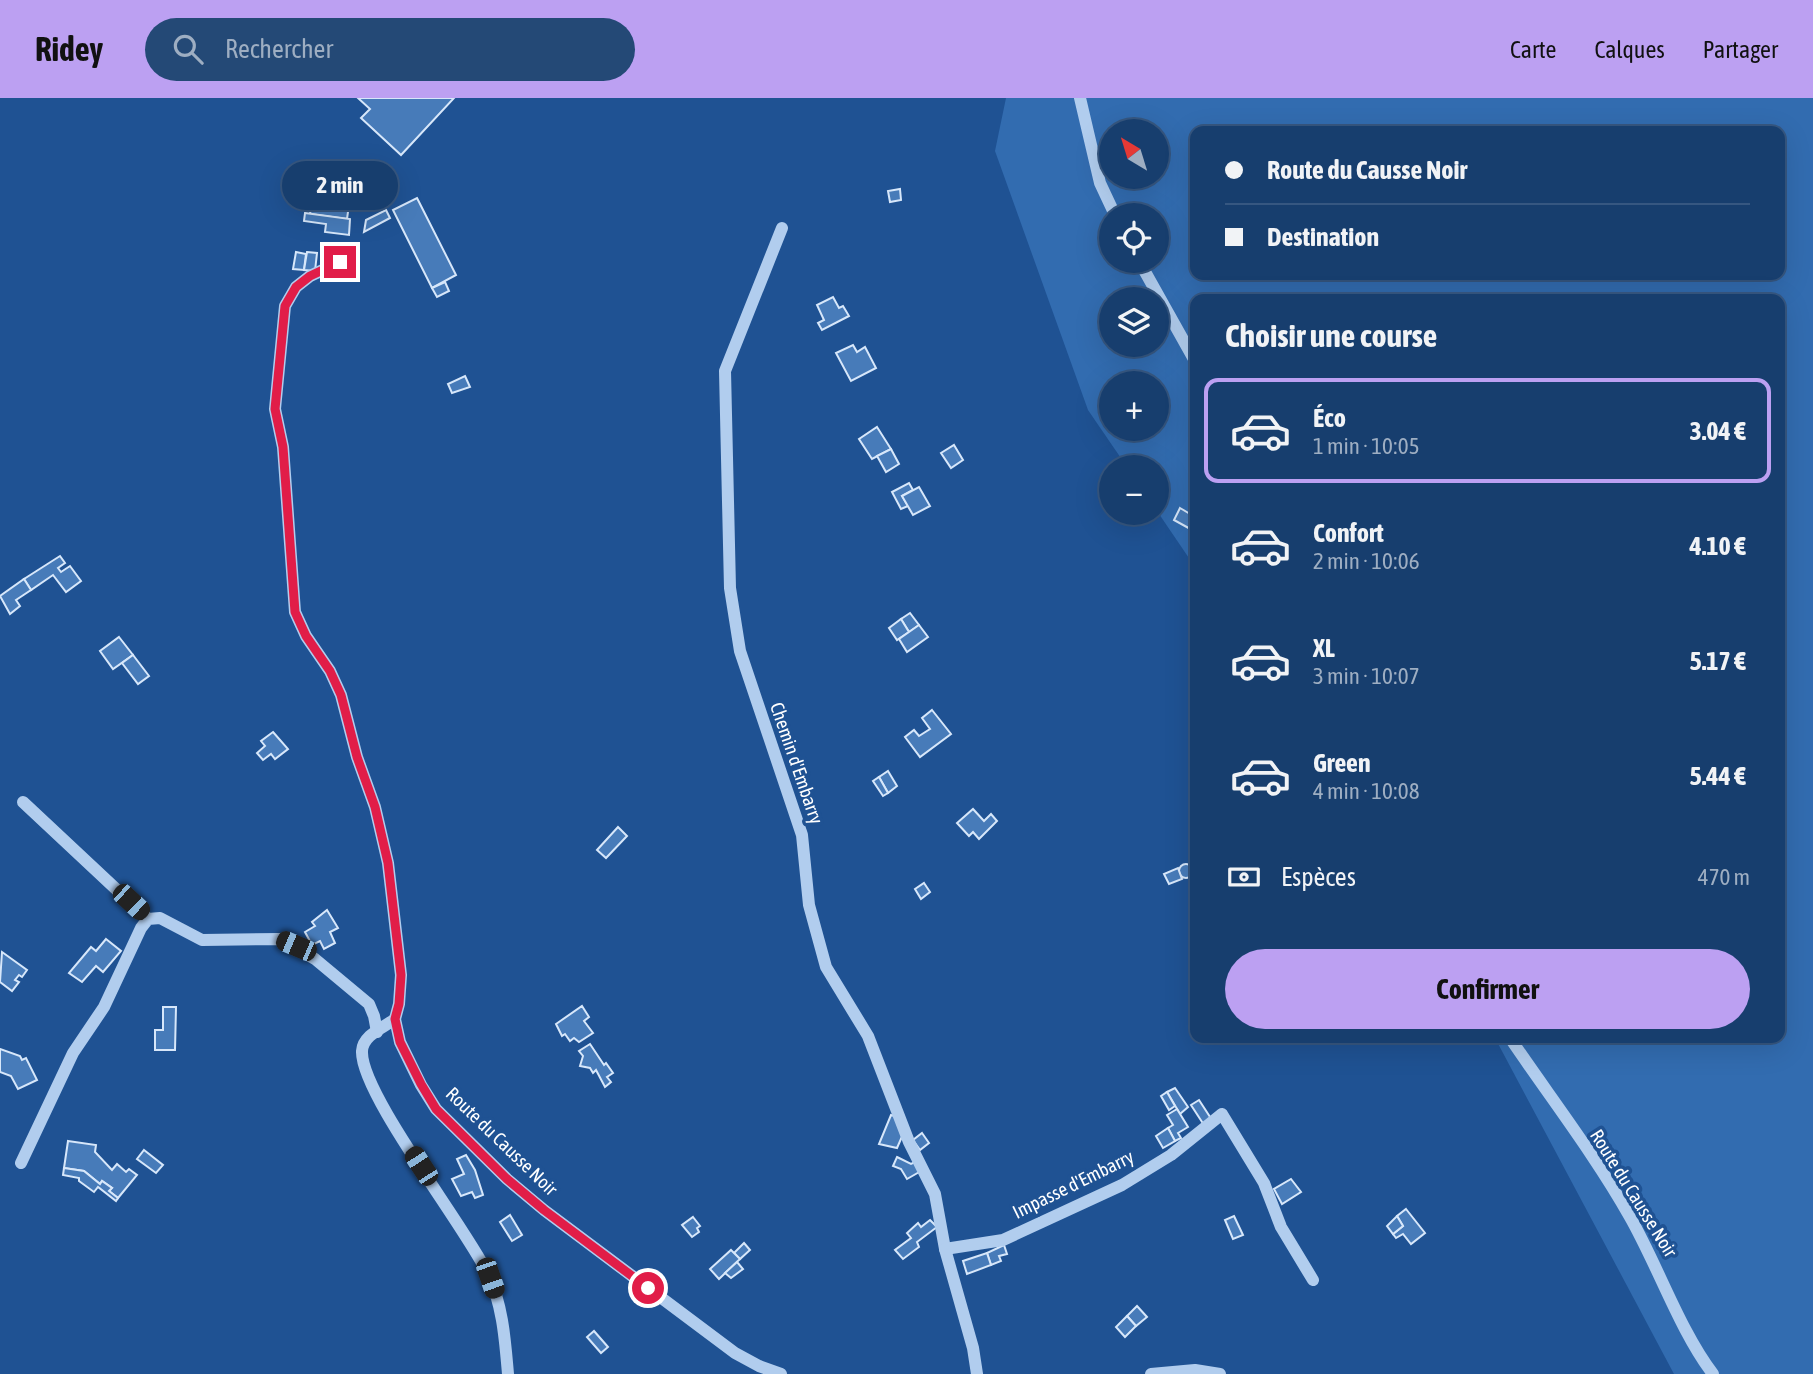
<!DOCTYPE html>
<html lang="fr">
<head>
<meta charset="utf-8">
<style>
  :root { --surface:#173e6e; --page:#244976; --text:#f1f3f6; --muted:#9eaec2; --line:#365781; --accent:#bca0f2 }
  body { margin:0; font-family:"Asap Condensed",sans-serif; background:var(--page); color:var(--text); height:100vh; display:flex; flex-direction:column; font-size:26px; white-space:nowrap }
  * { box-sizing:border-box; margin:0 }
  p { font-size:23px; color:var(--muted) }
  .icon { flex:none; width:38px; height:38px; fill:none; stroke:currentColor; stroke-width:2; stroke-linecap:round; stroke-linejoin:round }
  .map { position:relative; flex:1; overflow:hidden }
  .details { position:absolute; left:1190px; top:196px; width:595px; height:749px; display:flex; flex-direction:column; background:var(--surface); border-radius:14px; box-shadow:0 7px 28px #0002,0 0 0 2px var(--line) }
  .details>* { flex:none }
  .banner { position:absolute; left:1190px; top:28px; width:595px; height:154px; border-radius:14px; box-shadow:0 7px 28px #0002,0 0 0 2px var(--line); display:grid; align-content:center; height:154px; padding:0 35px; background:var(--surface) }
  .needle { width:46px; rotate:322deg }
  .fabs { position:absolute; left:1099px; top:21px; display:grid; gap:14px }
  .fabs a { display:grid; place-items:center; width:70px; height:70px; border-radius:50%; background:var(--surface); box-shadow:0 7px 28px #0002,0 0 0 2px var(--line); font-size:35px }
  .end { position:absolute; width:32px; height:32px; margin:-16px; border:9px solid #e11d48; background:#fff; box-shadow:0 0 0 4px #fff }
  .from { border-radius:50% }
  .bubble { position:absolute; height:49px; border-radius:24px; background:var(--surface); box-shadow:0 7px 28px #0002,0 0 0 2px var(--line); font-size:23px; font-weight:700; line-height:49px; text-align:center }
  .car { position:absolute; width:21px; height:42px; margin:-21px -10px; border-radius:9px; box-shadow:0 0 5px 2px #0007; background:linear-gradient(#222 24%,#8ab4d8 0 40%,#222 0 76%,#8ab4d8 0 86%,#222 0) }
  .banner b { display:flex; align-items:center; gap:24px; height:66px; font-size:26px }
  .banner b+b { border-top:2px solid var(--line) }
  .banner i { width:18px; height:18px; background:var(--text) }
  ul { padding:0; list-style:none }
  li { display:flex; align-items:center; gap:21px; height:105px; margin:0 14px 10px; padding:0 21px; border:4px solid transparent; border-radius:14px }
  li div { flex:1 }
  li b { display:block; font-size:26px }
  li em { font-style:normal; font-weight:700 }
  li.current { border-color:var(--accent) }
  li>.icon { width:63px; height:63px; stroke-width:1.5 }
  h2 { padding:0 35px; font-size:32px; line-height:84px }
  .pay { display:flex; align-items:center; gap:18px; height:77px; padding:0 35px; font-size:26px }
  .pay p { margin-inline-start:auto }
  .action { display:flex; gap:14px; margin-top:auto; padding:14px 35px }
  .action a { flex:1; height:80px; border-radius:42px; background:var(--accent); color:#111; font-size:28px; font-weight:700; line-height:80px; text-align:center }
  header { display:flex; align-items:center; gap:42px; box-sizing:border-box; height:98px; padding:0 35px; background:var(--accent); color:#111 }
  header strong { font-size:33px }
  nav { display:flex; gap:38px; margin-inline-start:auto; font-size:24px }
  .search { width:490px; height:63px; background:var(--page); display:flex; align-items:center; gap:18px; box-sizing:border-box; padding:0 24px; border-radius:38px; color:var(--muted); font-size:26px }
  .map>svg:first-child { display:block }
</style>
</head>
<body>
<header>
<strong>Ridey</strong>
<div class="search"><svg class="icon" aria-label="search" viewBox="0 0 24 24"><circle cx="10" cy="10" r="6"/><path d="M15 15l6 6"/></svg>Rechercher</div>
<nav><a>Carte</a><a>Calques</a><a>Partager</a></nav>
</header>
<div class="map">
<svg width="1813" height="1276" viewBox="0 0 1813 1276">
  <rect width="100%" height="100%" fill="#1f5293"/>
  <path fill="#326cb0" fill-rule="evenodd" d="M1006,0H1813V1276H1674L1495,940H1780V201H1195V469L1157,413V369H1127L1088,312L995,53ZM1111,33H1157V79H1111ZM1195,33H1780V177H1195ZM1111,117H1157V163H1111ZM1111,201H1157V247H1111ZM1111,285H1157V331H1111Z"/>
  <g fill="#477bb9" stroke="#d7e7fa" stroke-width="2">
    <polygon points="358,0 454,0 401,57 361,20 370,11"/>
    <polygon points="316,73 364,79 362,94 351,93 347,121 310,116"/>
    <polygon points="900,91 901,102 890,104 888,93"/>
    <polygon points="417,100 456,177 432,190 393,112"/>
    <polygon points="386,112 390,120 364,134 366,122"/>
    <polygon points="305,115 350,121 349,137 325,134 326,126 304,123"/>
    <polygon points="296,154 306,156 304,172 293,171"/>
    <polygon points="307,154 317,155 315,173 304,172"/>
    <polygon points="445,184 449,193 437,199 432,190"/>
    <polygon points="833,199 839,210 843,208 849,218 822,232 818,225 824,222 817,207"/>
    <polygon points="853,247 857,254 865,249 876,270 851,283 836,255"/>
    <polygon points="465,278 470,289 452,295 448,286"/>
    <polygon points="877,329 891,351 872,361 859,341"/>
    <polygon points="954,347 963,362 951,370 941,355"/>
    <polygon points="891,351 899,366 886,374 877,358"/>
    <polygon points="909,385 913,392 902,398 908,408 901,411 892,394"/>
    <polygon points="919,389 930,408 913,417 902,398"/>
    <polygon points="1180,410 1195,419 1194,433 1174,422"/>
    <polygon points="60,458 65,465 58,470 61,474 70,468 81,483 66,494 53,477 31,492 24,481"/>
    <polygon points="24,481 31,492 16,502 20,508 10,516 0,498"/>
    <polygon points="910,515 919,527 909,534 901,521"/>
    <polygon points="901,521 909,534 897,542 889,530"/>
    <polygon points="919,527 928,539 907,554 899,541"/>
    <polygon points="119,539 133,557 113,571 100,553"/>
    <polygon points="133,557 149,578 138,586 122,565"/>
    <polygon points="932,612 951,636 920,659 905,639 914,632 919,638 930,631 922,620"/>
    <polygon points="273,634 288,651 275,661 271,656 263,662 257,655 265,648 261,643"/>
    <polygon points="888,673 897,688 888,695 879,679"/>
    <polygon points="879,679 888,695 883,698 873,683"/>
    <polygon points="973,711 984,723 991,716 997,723 979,741 973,734 969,738 957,725"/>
    <polygon points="618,729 627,738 606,760 597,752"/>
    <circle cx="1186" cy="773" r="7"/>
    <polygon points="1178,770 1182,781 1169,786 1164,776"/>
    <polygon points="924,785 930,794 921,801 915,791"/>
    <polygon points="327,812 338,830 330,834 335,845 324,851 320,843 312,847 305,834 315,828 312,824"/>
    <polygon points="106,841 121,853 103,874 96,868 82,884 69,875 91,849 96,853"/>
    <polygon points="2,854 27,872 22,879 19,877 15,882 19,884 12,893 0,884"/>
    <polygon points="582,908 589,919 584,923 593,935 579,944 574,940 570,943 565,936 562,938 556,926"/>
    <polygon points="163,909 176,909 175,952 155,952 155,932 163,932"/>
    <polygon points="590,946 604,967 606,965 613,975 607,979 611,984 605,989 596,972 593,975 590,970 580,968 583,958 579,953"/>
    <polygon points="0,951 20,958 22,962 26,960 37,982 18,991 11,978 0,974"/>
    <polygon points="1175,990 1188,1009 1180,1016 1167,994"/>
    <polygon points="1167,994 1175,1008 1169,1012 1161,998"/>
    <polygon points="1199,1002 1212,1022 1204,1027 1191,1007"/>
    <polygon points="1177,1011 1188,1029 1178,1035 1181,1040 1175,1043 1168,1030 1173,1027 1167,1017"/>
    <polygon points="891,1017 898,1019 904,1034 897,1050 879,1046"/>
    <polygon points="1168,1030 1175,1043 1163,1050 1156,1038"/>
    <polygon points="922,1035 929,1045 920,1052 913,1042"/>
    <polygon points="68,1043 96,1047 95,1054 112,1072 117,1066 126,1074 129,1071 137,1077 118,1100 109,1093 112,1090 102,1083 100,1086 84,1073 64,1070"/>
    <polygon points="144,1052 163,1067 156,1075 137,1061"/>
    <polygon points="466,1057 475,1072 483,1097 475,1100 472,1094 461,1098 452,1081 464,1076 457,1061"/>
    <polygon points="897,1059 911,1066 915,1064 921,1073 907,1081 901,1071 893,1068"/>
    <polygon points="64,1070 84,1073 100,1086 102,1083 112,1090 109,1093 118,1100 116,1103 98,1089 94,1094 79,1083 79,1080 63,1077"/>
    <polygon points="1291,1081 1301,1094 1282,1106 1274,1091"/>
    <polygon points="1406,1111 1425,1135 1411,1146 1403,1136 1396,1140 1393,1136 1403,1128 1397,1118"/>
    <polygon points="510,1117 522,1137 512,1143 500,1124"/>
    <polygon points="1234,1118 1243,1137 1233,1141 1225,1122"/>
    <polygon points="1397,1118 1403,1128 1393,1136 1387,1128"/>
    <polygon points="693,1119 700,1128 697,1130 699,1134 692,1139 682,1127"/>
    <polygon points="930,1122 937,1129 917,1144 919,1149 903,1161 895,1152 911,1140 907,1135 918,1125 921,1129"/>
    <polygon points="744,1145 750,1152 740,1161 734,1155"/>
    <polygon points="1004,1147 1007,1156 999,1158 1001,1163 991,1167 987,1155"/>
    <polygon points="731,1152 740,1161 719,1181 710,1171"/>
    <polygon points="987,1155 991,1167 967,1176 963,1163"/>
    <polygon points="737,1164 743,1171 731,1180 725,1175"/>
    <polygon points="1137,1208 1147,1219 1136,1228 1127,1218"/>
    <polygon points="1127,1218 1136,1228 1125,1239 1116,1229"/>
    <polygon points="594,1233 608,1249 601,1255 587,1239"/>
  </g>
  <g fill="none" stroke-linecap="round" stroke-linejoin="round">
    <g stroke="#b1cdee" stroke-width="12">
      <polyline points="1080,0 1100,85 1115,117"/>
      <polyline points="782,130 725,273 730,490 740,553 802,737 809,807 826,869 868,938 909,1044 935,1096 945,1151 973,1250 977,1276"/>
      <polyline points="1139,163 1195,263"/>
      <polyline points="340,164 310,178 296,189 285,208 275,311 283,349 295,514 306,538 330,573 341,597 357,659 375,709 388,765 401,877 399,906 395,921 400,944 421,987 436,1011 507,1081 544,1112 735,1255 759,1268 781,1276"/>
      <polyline points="23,704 148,821"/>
      <path d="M395,921C383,930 363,937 362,953C360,995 465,1128 488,1176C503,1208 505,1242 508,1276"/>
      <path d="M1510,940C1550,999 1595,1057 1630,1119C1658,1168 1680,1233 1713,1276"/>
      <polyline points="21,1065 73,955 104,909 141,830 148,821 160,820 202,842 280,841 315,861 369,906 374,918 377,934"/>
      <polyline points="945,1151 1003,1142 1122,1087 1171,1057 1222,1016 1264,1085 1281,1129 1313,1182"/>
      <polyline points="1151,1276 1195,1272 1220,1276"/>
    </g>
  </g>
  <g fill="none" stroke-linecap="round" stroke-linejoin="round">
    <polyline stroke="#e11d48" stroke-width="9" points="340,164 310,178 296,189 285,208 275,311 283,349 295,514 306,538 330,573 341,597 357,659 375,709 388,765 401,877 399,906 395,921 400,944 421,986 436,1011 507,1081 544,1112 648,1190"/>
  </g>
  <g text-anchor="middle" stroke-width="7" stroke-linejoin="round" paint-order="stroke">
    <g font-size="19" fill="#fff" stroke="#1f5293">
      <text transform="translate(797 665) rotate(71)" y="7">Chemin d'Embarry</text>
      <text transform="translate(502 1043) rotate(44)" y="7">Route du Causse Noir</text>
      <text transform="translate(1073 1086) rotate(-26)" y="7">Impasse d'Embarry</text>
      <text transform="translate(1634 1095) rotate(58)" y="7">Route du Causse Noir</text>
    </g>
  </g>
</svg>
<div class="fabs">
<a><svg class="needle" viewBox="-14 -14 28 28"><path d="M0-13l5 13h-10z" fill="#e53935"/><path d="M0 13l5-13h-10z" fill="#9eaec2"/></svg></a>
<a><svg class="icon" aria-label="locate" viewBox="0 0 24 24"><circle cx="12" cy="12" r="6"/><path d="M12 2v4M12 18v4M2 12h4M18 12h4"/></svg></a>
<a><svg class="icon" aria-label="layers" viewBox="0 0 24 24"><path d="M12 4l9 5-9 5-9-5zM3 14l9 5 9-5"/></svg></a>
<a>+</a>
<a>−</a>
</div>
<i class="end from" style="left:648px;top:1190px"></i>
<i class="end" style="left:340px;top:164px"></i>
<div class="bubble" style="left:282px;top:63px;width:116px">2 min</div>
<i class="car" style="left:131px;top:804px;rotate:133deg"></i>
<i class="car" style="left:296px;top:848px;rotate:293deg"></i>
<i class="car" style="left:421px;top:1068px;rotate:327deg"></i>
<i class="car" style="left:490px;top:1180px;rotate:161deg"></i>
<div class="banner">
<b><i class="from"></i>Route du Causse Noir</b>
<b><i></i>Destination</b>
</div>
<section class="details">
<h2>Choisir une course</h2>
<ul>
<li class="current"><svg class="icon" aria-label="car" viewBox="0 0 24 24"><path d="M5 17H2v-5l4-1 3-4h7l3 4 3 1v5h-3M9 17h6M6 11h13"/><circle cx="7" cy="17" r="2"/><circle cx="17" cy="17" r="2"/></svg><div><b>Éco</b><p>1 min · 10:05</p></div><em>3.04 €</em></li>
<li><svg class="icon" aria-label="car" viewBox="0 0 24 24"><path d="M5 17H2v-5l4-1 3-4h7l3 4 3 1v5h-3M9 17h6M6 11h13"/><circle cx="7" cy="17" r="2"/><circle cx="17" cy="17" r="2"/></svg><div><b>Confort</b><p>2 min · 10:06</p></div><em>4.10 €</em></li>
<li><svg class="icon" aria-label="car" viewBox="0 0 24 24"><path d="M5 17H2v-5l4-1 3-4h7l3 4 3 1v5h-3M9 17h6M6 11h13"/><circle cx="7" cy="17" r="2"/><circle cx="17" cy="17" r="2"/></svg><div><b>XL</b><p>3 min · 10:07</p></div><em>5.17 €</em></li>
<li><svg class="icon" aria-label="car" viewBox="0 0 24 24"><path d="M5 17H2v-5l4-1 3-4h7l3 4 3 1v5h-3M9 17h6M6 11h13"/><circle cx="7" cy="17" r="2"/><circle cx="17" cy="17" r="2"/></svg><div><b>Green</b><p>4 min · 10:08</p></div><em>5.44 €</em></li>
</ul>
<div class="pay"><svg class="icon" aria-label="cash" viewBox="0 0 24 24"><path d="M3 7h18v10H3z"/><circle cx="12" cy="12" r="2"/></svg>Espèces<p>470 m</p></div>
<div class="action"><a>Confirmer</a></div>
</section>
</div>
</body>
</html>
